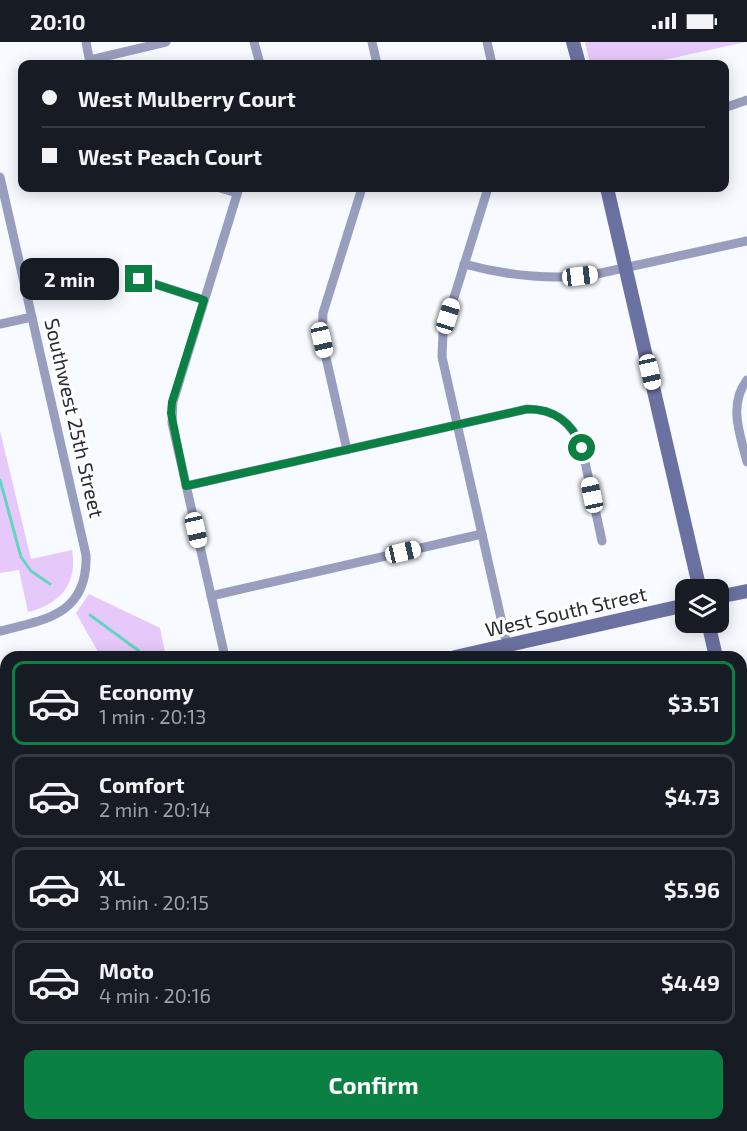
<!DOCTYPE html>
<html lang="en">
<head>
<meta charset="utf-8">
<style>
  :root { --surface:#171b24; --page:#20242c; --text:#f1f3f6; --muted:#9ea1a6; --line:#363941; --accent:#0b8043 }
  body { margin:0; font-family:"Exo 2",sans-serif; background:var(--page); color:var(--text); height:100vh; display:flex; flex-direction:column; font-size:22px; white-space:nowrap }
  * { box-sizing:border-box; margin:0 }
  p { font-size:20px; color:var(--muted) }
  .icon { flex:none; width:33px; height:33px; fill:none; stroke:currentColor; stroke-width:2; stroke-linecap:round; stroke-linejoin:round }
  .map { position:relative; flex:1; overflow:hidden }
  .drawer { position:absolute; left:0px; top:609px; width:747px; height:480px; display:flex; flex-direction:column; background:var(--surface); border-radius:18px 18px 0 0; box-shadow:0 3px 15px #0003 }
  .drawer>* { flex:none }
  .top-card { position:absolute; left:18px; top:18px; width:711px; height:132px; border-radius:12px; box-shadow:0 3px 15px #0003; display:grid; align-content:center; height:132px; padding:0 24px; background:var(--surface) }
  .buttons { position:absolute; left:675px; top:537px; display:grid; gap:12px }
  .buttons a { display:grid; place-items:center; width:54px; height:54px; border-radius:12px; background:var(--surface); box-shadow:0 3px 15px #0003; font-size:30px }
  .end { position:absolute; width:27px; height:27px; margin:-14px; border:8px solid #0b8043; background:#fff; box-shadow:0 0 0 3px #fff }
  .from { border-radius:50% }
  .bubble { position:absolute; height:42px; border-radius:12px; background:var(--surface); box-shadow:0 3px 15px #0003; font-size:20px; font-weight:700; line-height:42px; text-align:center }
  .car { position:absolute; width:18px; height:36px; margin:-18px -9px; border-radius:8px; box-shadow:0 0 4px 2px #0007; background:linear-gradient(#fff 24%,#345 0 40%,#fff 0 76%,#345 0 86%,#fff 0) }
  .top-card b { display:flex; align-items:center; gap:21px; height:57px; font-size:22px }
  .top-card b+b { border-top:2px solid var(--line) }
  .top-card i { width:15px; height:15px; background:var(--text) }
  ul { padding:10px 0 0; list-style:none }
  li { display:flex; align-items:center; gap:18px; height:84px; margin:0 12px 9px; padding:0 12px; border:3px solid var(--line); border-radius:12px }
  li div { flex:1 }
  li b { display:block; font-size:22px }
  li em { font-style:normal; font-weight:700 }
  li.active { border-color:var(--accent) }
  li>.icon { width:54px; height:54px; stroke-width:1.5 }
  .action { display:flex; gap:12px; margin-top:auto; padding:12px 24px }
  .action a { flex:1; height:69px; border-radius:12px; background:var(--accent); color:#fff; font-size:24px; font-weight:700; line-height:69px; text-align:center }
  .status { display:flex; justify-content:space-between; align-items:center; height:42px; padding:0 30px; background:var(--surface); direction:ltr }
  .status svg { height:16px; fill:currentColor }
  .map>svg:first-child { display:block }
</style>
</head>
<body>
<div class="status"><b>20:10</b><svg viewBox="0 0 49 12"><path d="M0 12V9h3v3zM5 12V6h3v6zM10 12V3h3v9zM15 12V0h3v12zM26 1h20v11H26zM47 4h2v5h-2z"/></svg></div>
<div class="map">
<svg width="747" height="1089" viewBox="0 0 747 1089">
  <rect width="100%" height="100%" fill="#f7fafe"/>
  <g fill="#e6c9fa">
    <polygon points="585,0 746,0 645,22 590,22"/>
    <path d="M0,389L31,517L72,508C78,542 60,562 28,570L19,528L0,531Z"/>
    <polygon points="89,552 160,586 166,615 101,615 76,571"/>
  </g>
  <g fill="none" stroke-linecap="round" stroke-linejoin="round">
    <g stroke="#64d5c0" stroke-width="3">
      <polyline points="0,438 21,515 31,529 50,542"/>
      <polyline points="90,573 139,609 143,615"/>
    </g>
    <g stroke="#999ebf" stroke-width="9">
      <polyline points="86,0 90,21"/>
      <polyline points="254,0 260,22"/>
      <polyline points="372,0 377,22"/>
      <polyline points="487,0 492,22"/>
      <polyline points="90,18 166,0"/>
      <polyline points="724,66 747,58"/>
      <path d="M0,135L86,513C88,572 46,578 0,589"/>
      <polyline points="220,146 237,151"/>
      <polyline points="488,146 443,291 442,315 507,603"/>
      <path d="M464,222C508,234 548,238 592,233L747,199"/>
      <polyline points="139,237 204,258"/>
      <polyline points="0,282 32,275"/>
      <path d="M747,338C728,363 740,392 747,420"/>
      <polyline points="347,408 322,298 323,271 362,146"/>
      <path d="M186,444L527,367C555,367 572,380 582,406L602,499"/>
      <polyline points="211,554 482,492"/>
      <polyline points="225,615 172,381 173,360 239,146"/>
    </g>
    <g stroke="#6b71a0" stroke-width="14">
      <polyline points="573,0 579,22"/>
      <polyline points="607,146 700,548"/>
      <polyline points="718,555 747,549"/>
      <polyline points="708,580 716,615"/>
      <polyline points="455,615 686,563"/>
      <polyline points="0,718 6,716"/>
      <polyline points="741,723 747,749"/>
    </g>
  </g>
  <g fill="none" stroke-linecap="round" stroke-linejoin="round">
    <path stroke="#0b8043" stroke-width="8" d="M139,237L204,258L172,360L171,371L186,444L527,367C555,367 572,380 582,406"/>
  </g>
  <g text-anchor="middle" stroke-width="6" stroke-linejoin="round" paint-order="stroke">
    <g font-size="20" fill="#282b2e" stroke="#fff">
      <text transform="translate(74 376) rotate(77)" y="7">Southwest 25th Street</text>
      <text transform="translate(566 570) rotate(-13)" y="7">West South Street</text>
    </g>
  </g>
</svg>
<div class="buttons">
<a><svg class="icon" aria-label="layers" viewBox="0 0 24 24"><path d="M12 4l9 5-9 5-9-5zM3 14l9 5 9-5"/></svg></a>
</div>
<i class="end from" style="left:582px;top:406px"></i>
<i class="end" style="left:139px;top:237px"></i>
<div class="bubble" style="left:20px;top:216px;width:99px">2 min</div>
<i class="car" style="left:580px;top:234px;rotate:83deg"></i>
<i class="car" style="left:448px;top:274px;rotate:17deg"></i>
<i class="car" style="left:322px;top:298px;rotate:167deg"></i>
<i class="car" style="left:650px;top:330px;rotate:167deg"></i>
<i class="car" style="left:592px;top:453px;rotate:348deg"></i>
<i class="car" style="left:196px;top:488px;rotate:167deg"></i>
<i class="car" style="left:403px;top:510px;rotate:77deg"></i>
<div class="top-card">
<b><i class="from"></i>West Mulberry Court</b>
<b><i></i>West Peach Court</b>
</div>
<section class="drawer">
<ul>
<li class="active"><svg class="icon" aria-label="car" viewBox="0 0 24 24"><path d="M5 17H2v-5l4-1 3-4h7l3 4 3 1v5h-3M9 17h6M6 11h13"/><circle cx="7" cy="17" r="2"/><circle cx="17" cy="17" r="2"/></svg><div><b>Economy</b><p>1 min · 20:13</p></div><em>$3.51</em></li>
<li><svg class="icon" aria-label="car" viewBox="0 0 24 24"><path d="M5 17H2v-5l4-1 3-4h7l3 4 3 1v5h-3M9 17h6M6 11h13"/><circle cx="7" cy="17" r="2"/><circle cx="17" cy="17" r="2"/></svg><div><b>Comfort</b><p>2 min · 20:14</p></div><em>$4.73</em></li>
<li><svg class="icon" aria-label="car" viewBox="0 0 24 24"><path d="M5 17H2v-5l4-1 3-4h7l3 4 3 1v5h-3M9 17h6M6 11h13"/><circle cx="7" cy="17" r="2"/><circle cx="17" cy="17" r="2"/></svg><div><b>XL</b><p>3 min · 20:15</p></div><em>$5.96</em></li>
<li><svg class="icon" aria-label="car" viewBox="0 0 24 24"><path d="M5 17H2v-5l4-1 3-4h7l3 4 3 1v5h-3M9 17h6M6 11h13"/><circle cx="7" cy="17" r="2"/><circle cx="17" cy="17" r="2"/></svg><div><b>Moto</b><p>4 min · 20:16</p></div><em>$4.49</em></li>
</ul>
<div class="action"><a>Confirm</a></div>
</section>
</div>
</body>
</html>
